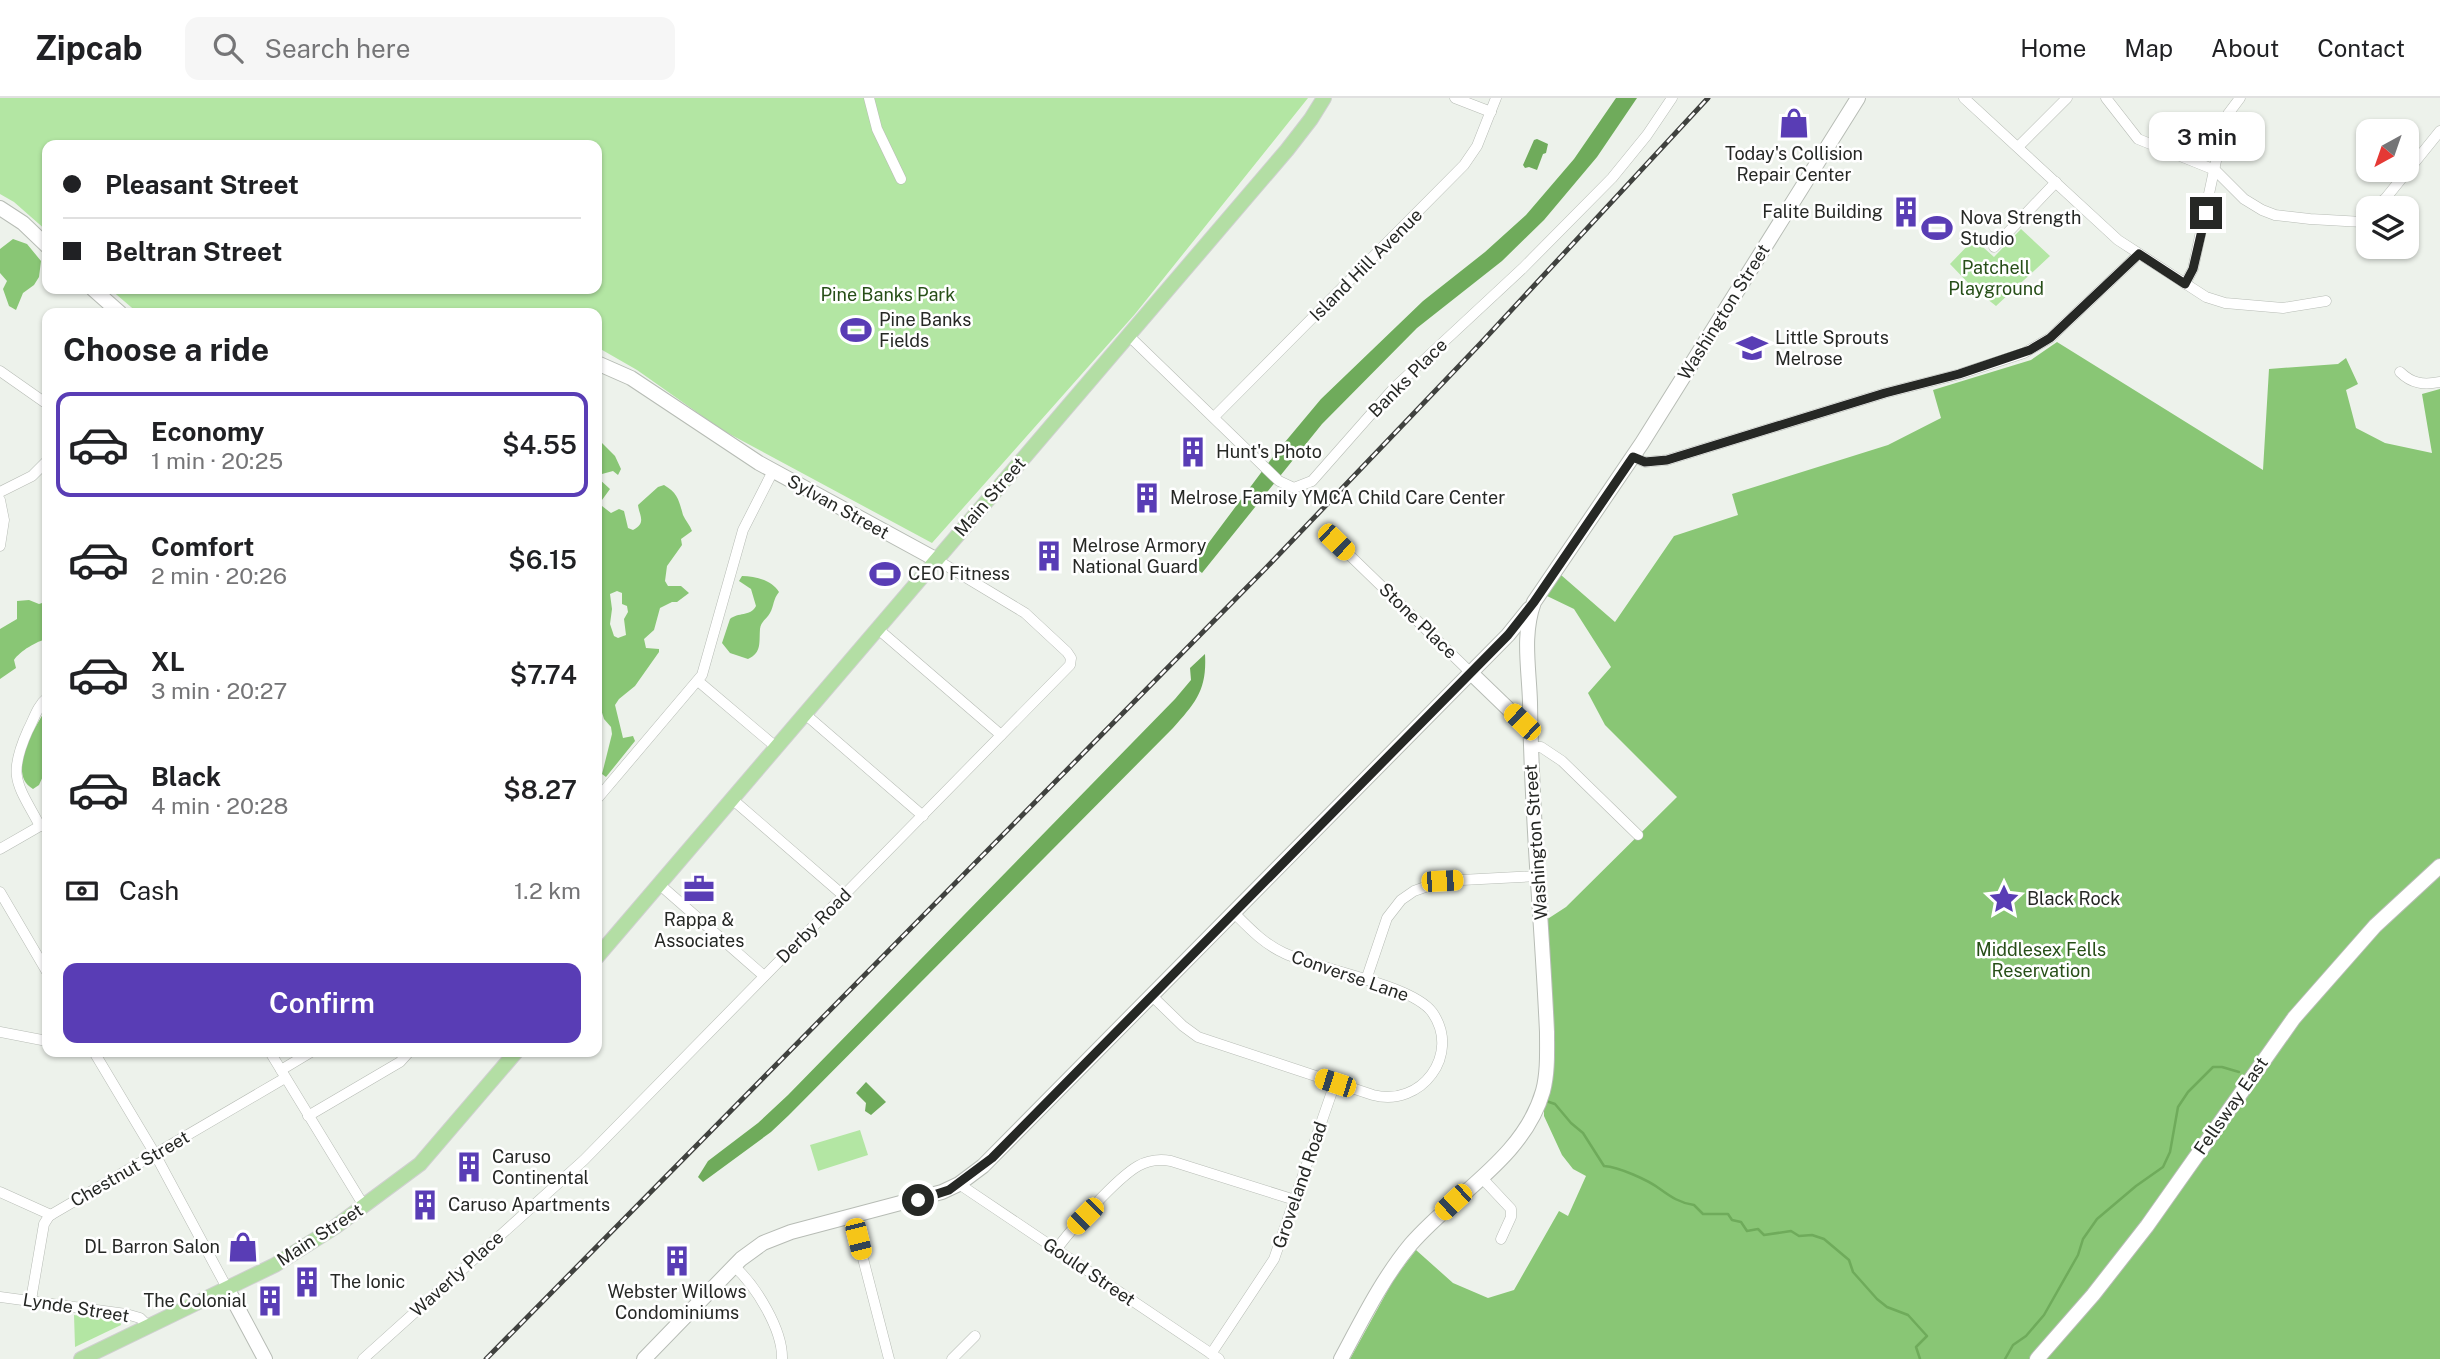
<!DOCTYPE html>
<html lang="en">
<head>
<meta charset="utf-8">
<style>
  :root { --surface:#fff; --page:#f6f6f6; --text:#202124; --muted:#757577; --line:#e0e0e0; --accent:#593db5 }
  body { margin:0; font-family:"Public Sans",sans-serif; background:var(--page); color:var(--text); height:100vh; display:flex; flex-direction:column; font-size:26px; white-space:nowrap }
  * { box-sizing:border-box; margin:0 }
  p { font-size:23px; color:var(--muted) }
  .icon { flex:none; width:38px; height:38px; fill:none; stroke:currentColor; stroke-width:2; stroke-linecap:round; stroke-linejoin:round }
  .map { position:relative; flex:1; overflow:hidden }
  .side { position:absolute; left:42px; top:210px; width:560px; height:749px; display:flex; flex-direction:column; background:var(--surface); border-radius:14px; box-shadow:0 2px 5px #0004 }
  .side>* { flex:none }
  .banner { position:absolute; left:42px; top:42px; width:560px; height:154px; border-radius:14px; box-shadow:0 2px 5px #0004; display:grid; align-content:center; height:154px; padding:0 21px; background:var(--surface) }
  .needle { width:46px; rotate:220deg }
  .controls { position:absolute; left:2356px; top:21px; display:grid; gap:14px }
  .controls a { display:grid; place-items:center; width:63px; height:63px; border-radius:14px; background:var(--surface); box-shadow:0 2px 5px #0004; font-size:35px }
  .end { position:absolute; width:32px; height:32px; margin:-16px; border:9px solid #262825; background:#fff; box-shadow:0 0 0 4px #fff }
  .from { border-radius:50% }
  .bubble { position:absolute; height:49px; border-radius:14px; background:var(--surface); box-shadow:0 2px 5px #0004; font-size:23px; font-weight:600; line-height:49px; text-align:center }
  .car { position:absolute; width:21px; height:42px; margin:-21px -10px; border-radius:9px; box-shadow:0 0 5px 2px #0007; background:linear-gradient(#f5c518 24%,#345 0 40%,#f5c518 0 76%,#345 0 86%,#f5c518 0) }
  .banner b { display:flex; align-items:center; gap:24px; height:66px; font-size:26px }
  .banner b+b { border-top:2px solid var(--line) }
  .banner i { width:18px; height:18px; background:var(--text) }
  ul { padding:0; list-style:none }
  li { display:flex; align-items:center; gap:21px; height:105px; margin:0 14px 10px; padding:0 7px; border:4px solid transparent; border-radius:14px }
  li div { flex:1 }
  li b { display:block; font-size:26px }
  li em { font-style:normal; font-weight:600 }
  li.on { border-color:var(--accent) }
  li>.icon { width:63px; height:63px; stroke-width:1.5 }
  h2 { padding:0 21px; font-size:32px; line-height:84px }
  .pay { display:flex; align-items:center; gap:18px; height:77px; padding:0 21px; font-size:26px }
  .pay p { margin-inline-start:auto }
  .action { display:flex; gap:14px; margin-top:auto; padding:14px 21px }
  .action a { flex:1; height:80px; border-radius:14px; background:var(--accent); color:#fff; font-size:28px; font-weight:600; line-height:80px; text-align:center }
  header { display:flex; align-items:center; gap:42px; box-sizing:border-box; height:98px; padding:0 35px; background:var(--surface); border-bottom:2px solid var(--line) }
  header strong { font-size:33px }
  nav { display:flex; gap:38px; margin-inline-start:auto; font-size:24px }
  .search { width:490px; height:63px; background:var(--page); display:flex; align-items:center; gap:18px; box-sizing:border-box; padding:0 24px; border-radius:14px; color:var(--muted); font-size:26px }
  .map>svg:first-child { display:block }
</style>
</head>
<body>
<header>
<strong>Zipcab</strong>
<div class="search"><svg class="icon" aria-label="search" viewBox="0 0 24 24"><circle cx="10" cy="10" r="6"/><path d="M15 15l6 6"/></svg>Search here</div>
<nav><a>Home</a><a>Map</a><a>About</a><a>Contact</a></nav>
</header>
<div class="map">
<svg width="2440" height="1261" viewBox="0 0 2440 1261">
  <rect width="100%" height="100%" fill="#edf2eb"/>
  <g fill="#b3e6a3">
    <polygon points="0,0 1308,0 1135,216 932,445 722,332 637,272 597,249 597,215 138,215 110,191 597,191 597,47 47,47 47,133 14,104 0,96"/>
    <polygon points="2021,131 2050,158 1996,208 1972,189 1950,166 1974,141 1994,159"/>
    <polygon points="860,1032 868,1057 818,1073 810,1047"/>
    <polygon points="74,1217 120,1223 121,1227 75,1249"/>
  </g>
  <g fill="#89c675" fill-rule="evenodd">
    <polygon points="13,141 27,146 41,163 39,179 34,187 23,195 16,212 9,208 3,191 7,183 0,175 0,151"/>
    <polygon points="2057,244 2263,372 2269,271 2338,266 2346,260 2358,286 2346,292 2356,330 2385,345 2432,355 2422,296 2440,291 2440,1261 1350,1261 1394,1181 1416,1152 1453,1185 1488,1200 1514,1192 1559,1113 1568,1118 1586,1078 1573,1071 1562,1057 1544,1018 1544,1009 1552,982 1555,958 1546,822 1566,809 1677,699 1605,627 1588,595 1611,569 1574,511 1547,498 1561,477 1615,524 1674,438 1738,417 1732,396 1888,347 1941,320 1933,292 2031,262"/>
    <path d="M597,340L615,358L621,371L618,377L613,373L602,376L598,380L610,391L602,402V408L611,415L619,411L624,413L628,430L633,432C647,425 639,417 638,407L658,389L664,387C678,395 679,403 683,417C685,422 690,427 692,433L681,441L682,447L667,468L665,483L668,488H681L689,495L677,504H672L660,510L654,532L644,541L646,550L659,551V554L635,588L619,601L615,607L623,640L633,638L635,643L606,679L602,676L612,636L611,629L604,621L597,599ZM617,493L622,495V506L627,508L628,514L624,521L626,537L618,540L614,538L610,526L612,511L610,496Z"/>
    <path d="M742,478C755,478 772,482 779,494C773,501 774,508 770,515C767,521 761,523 760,531C759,544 762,555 748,561L730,555L722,545L730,521C738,514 750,519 756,508L751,491L739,483Z"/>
    <path d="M47,487V541C37,543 20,553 14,562L16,570L0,581V531L17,521V503L29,502L39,506L42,505L44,491Z"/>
    <path d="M47,610V655L43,661L44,676L39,687L33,691C6,676 35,628 47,610Z"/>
  </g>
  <g fill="#6fab5b">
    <polygon points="1616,0 1637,0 1597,59 1544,122 1502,163 1417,230 1322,326 1202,475 1192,467 1275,356 1321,301 1423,203 1485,154 1526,117 1574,61"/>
    <polygon points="1537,41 1548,46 1546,55 1543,56 1537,72 1529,69 1525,70 1523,67 1534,42"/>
    <path d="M1205,556C1207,592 1196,604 1173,630L789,1017L771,1034L703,1084L698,1079L708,1063L758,1025L788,997L1175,601L1191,582L1190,570Z"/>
    <polygon points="866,984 886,1004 871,1017 865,1013 866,1005 856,995"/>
  </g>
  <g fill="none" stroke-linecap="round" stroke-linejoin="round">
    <g stroke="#6fab5b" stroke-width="2.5">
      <path d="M1546,1003L1555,1006L1571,1025L1583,1035L1604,1068C1619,1069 1648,1082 1660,1091C1671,1099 1680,1105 1694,1107L1703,1116H1728L1732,1122L1741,1124L1747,1133L1758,1131L1764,1137L1791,1133L1799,1138L1812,1137L1824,1141L1849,1162L1853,1174L1877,1201L1887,1209L1908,1217L1927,1238L1916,1249L1920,1261"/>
      <polyline points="2005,1261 2013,1247 2026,1238 2044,1217 2078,1157 2083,1141 2097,1121 2136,1088 2163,1069 2170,1054 2178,1009 2188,994 2213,969 2222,969 2239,974"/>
    </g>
    <g stroke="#b7bcb5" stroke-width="11">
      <g id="street">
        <polyline points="869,0 877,31 901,81"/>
        <polyline points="1455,0 1491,14"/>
        <polyline points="1964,0 2118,142 2206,199 2225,205 2283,210 2326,203"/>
        <polyline points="2106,0 2138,41 2215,72 2244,101 2262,112 2275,117 2310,121 2363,124"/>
        <polyline points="2018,49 2067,0"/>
        <polyline points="2385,101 2393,110"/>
        <polyline points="2370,110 2385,101 2440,33"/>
        <polyline points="1994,149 2056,84"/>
        <polyline points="2185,186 2193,171 2223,30 2228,16 2240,0"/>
        <polyline points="1129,238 1279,383 1294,390 1312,383 1394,290 1523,170 1612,80 1647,37 1672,0"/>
        <polyline points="0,273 47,306"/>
        <path d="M2400,274C2412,286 2424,287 2440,284"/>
        <polyline points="1214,319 1464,67 1477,48 1496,0"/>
        <polyline points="1633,359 1645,364 1667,362 1885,295 1960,276 2024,255 2050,240 2139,156"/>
        <polyline points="0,394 32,378 47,363"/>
        <polyline points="0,402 4,422 0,448"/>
        <polyline points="1336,444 1471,575"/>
        <polyline points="878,531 1001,637"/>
        <polyline points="698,583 776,649"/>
        <polyline points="805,616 923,718"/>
        <polyline points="1530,649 1541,649 1562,663 1638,737"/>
        <polyline points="597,701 702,577 743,432 773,373"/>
        <polyline points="732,701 844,798"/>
        <path d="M40,728C17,685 7,679 28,632C34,621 37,608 47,600"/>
        <polyline points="0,751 47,724"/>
        <polyline points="659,786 764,878"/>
        <polyline points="0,794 47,874"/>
        <polyline points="1366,882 1387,820 1401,802 1414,793 1442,783 1538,778"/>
        <path d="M1152,898L1183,928L1198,939L1373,997C1421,1010 1462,956 1432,914C1411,886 1319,872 1284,855C1264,846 1249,830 1234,815"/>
        <polyline points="0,934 47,943"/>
        <polyline points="94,954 155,1056 227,1190"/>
        <polyline points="270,954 364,1108"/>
        <polyline points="281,972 311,954"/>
        <polyline points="308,1018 400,964 409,954"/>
        <polyline points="1481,1079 1511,1111 1511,1119 1501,1141"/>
        <polyline points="959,1086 1219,1261"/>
        <polyline points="0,1094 51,1117"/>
        <polyline points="852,1118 889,1261"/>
        <path d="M1056,1152C1071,1131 1117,1080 1138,1068C1149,1062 1160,1061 1171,1063L1295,1102"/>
        <path d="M734,1168C756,1188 783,1232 782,1261"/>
        <polyline points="0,1199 126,1216 140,1220 148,1228"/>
        <polyline points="31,1202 44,1126 49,1118 285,980"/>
        <polyline points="1211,1256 1274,1161 1335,985"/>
        <polyline points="363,1261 584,1062 1070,567 1071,560 1067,554 1025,515 937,462"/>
        <polyline points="952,1261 975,1238"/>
      </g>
    </g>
    <g stroke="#b7bcb5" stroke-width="16">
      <g id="secondary">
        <polyline points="0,110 23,125 47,148"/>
        <polyline points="93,191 120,215"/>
        <polyline points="597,265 631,280 759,365 937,462"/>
        <polyline points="1471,575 1529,631"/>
        <polyline points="227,1190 265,1261"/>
        <polyline points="644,1261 741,1161 763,1145 791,1134 942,1094 959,1086 983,1068 1508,537 1529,511"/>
        <path d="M1341,1261C1362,1222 1382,1181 1411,1146C1454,1096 1524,1060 1543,993C1548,974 1547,954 1547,934C1542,824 1531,714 1530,604C1529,570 1522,537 1534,504L1642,345L1858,0"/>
        <polyline points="2037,1261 2093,1197 2147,1128 2294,920 2375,828 2440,768"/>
      </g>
    </g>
    <g stroke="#cfd0cf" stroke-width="16">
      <g id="primary">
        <polyline points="597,859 1287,52 1311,21 1324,0"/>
        <polyline points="81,1261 275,1167 335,1129 420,1066 516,954"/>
      </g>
    </g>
    <use href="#street" stroke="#fff" stroke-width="10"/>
    <use href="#secondary" stroke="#fff" stroke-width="14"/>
    <use href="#primary" stroke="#b3dea4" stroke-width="14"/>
    <g stroke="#40423f" stroke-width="5">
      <polyline id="rail" points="486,1261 1266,470 1480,246 1708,0"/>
    </g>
    <use href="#rail" stroke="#fff" stroke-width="2.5" stroke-dasharray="8" stroke-linecap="butt"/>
  </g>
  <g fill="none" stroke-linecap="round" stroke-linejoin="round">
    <polyline stroke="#262825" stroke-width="9" points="918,1102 949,1092 992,1060 1508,537 1534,504 1633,359 1645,364 1667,362 1885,295 1959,276 2030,252 2050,240 2139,156 2185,186 2193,171 2206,115"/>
  </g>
  <defs>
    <g id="shop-bare" transform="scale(2.415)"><path d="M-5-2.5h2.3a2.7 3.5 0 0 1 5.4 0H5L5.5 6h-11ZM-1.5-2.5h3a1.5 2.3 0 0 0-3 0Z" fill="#593db5" stroke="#fff" stroke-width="2.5" paint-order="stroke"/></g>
    <g id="building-bare" transform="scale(2.415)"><path d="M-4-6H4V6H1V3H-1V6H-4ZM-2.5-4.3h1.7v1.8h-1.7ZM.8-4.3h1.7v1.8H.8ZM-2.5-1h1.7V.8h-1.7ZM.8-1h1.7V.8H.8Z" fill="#593db5" stroke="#fff" stroke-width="2.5" paint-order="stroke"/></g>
    <g id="stadium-bare" transform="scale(2.415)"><path d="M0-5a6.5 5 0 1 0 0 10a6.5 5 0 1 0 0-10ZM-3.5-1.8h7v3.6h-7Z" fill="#593db5" stroke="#fff" stroke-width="2.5" paint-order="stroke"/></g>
    <g id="school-bare" transform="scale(2.415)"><path d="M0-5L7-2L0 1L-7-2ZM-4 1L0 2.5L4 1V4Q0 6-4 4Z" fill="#593db5" stroke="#fff" stroke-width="2.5" paint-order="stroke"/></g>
    <g id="office-bare" transform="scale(2.415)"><path d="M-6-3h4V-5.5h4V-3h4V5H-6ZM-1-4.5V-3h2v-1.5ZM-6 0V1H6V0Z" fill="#593db5" stroke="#fff" stroke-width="2.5" paint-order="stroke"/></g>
    <g id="sight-bare" transform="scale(2.415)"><path d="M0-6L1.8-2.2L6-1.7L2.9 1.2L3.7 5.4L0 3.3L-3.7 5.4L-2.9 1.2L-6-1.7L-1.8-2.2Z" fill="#593db5" stroke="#fff" stroke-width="2.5" paint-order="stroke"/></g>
  </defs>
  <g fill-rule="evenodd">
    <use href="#shop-bare" x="1794" y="25"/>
    <use href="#building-bare" x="1906" y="114"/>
    <use href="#stadium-bare" x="1937" y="130"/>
    <use href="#stadium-bare" x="856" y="232"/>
    <use href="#school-bare" x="1752" y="250"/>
    <use href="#building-bare" x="1193" y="354"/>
    <use href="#building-bare" x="1147" y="400"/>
    <use href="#building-bare" x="1049" y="458"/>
    <use href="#stadium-bare" x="885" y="476"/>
    <use href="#office-bare" x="699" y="791"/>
    <use href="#sight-bare" x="2004" y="801"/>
    <use href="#building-bare" x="469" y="1069"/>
    <use href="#building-bare" x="425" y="1107"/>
    <use href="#shop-bare" x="243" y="1149"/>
    <use href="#building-bare" x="677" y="1163"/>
    <use href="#building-bare" x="307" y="1184"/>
    <use href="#building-bare" x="270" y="1203"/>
  </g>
  <g text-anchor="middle" stroke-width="5" stroke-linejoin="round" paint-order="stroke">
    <g font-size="18" fill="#262825" stroke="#fff" text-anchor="start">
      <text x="1794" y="62" text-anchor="middle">Today's Collision<tspan x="1794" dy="21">Repair Center</tspan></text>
      <text x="1883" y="120" text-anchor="end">Falite Building</text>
      <text x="1960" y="126">Nova Strength<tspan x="1960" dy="21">Studio</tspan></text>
      <text x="879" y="228">Pine Banks<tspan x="879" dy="21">Fields</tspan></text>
      <text x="1775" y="246">Little Sprouts<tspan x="1775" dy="21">Melrose</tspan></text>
      <text x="1216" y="360">Hunt's Photo</text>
      <text x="1170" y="406">Melrose Family YMCA Child Care Center</text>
      <text x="1072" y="454">Melrose Armory<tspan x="1072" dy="21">National Guard</tspan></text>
      <text x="908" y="482">CEO Fitness</text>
      <text x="2027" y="807">Black Rock</text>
      <text x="699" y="828" text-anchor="middle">Rappa &amp;<tspan x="699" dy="21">Associates</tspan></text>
      <text x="492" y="1065">Caruso<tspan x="492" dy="21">Continental</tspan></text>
      <text x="448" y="1113">Caruso Apartments</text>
      <text x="220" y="1155" text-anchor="end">DL Barron Salon</text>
      <text x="330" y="1190">The Ionic</text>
      <text x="677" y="1200" text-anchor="middle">Webster Willows<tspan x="677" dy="21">Condominiums</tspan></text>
      <text x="247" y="1209" text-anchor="end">The Colonial</text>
    </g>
    <g font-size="18" fill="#262825" stroke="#fff">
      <text transform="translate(1366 167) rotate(-45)" y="6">Island Hill Avenue</text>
      <text transform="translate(1724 214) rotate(-58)" y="6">Washington Street</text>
      <text transform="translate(1408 280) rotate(-45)" y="6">Banks Place</text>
      <text transform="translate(990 399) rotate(-49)" y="6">Main Street</text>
      <text transform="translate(838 409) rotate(29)" y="6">Sylvan Street</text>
      <text transform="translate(1418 523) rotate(44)" y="6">Stone Place</text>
      <text transform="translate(1536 744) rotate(-94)" y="6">Washington Street</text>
      <text transform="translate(814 828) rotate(-45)" y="6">Derby Road</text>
      <text transform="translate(1350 878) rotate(19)" y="6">Converse Lane</text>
      <text transform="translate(2231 1008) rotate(-55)" y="6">Fellsway East</text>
      <text transform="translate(130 1071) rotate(-30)" y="6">Chestnut Street</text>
      <text transform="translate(1300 1087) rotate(-71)" y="6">Groveland Road</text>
      <text transform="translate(320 1137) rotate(-33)" y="6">Main Street</text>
      <text transform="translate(1089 1174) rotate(34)" y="6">Gould Street</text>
      <text transform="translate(457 1176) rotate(-42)" y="6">Waverly Place</text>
      <text transform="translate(76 1210) rotate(9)" y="6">Lynde Street</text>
    </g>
    <g font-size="18" fill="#274f18" stroke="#fff">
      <text x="1996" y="176">Patchell<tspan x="1996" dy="21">Playground</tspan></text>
      <text x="888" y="203">Pine Banks Park</text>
      <text x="2041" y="858">Middlesex Fells<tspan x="2041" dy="21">Reservation</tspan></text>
    </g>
  </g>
</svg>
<div class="controls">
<a><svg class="needle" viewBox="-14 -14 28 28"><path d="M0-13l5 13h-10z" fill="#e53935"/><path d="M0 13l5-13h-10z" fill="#757577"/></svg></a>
<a><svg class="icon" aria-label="layers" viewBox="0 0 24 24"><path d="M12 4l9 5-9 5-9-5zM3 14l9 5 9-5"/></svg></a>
</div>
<i class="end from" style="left:918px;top:1102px"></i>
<i class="end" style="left:2206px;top:115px"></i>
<div class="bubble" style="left:2149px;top:14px;width:116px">3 min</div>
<i class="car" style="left:1336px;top:444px;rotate:134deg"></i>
<i class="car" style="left:1522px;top:624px;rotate:314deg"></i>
<i class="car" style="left:1442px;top:783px;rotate:87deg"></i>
<i class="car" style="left:1335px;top:985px;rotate:288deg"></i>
<i class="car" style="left:1453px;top:1104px;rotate:227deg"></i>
<i class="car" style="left:1085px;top:1118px;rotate:225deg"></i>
<i class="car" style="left:858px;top:1141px;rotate:166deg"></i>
<div class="banner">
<b><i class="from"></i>Pleasant Street</b>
<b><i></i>Beltran Street</b>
</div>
<section class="side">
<h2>Choose a ride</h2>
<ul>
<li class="on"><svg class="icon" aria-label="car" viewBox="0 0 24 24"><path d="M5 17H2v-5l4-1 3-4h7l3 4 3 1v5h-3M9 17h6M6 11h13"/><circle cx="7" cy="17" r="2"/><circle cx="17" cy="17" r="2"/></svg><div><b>Economy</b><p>1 min · 20:25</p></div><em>$4.55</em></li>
<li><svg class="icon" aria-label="car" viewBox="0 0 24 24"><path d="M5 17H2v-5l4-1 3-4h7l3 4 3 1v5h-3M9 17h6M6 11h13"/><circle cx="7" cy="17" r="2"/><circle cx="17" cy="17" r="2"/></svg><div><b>Comfort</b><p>2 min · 20:26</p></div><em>$6.15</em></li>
<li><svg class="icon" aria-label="car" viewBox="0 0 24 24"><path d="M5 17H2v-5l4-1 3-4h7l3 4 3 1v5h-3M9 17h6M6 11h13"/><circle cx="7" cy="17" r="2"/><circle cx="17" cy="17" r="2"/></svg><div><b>XL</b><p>3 min · 20:27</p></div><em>$7.74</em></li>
<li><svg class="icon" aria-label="car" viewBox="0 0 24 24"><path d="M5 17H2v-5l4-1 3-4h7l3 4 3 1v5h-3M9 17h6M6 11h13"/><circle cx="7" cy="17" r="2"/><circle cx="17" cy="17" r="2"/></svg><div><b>Black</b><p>4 min · 20:28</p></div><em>$8.27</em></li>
</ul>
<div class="pay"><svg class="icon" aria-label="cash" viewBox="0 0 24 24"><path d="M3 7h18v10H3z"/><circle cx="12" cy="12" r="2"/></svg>Cash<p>1.2 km</p></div>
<div class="action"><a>Confirm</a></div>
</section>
</div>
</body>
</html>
